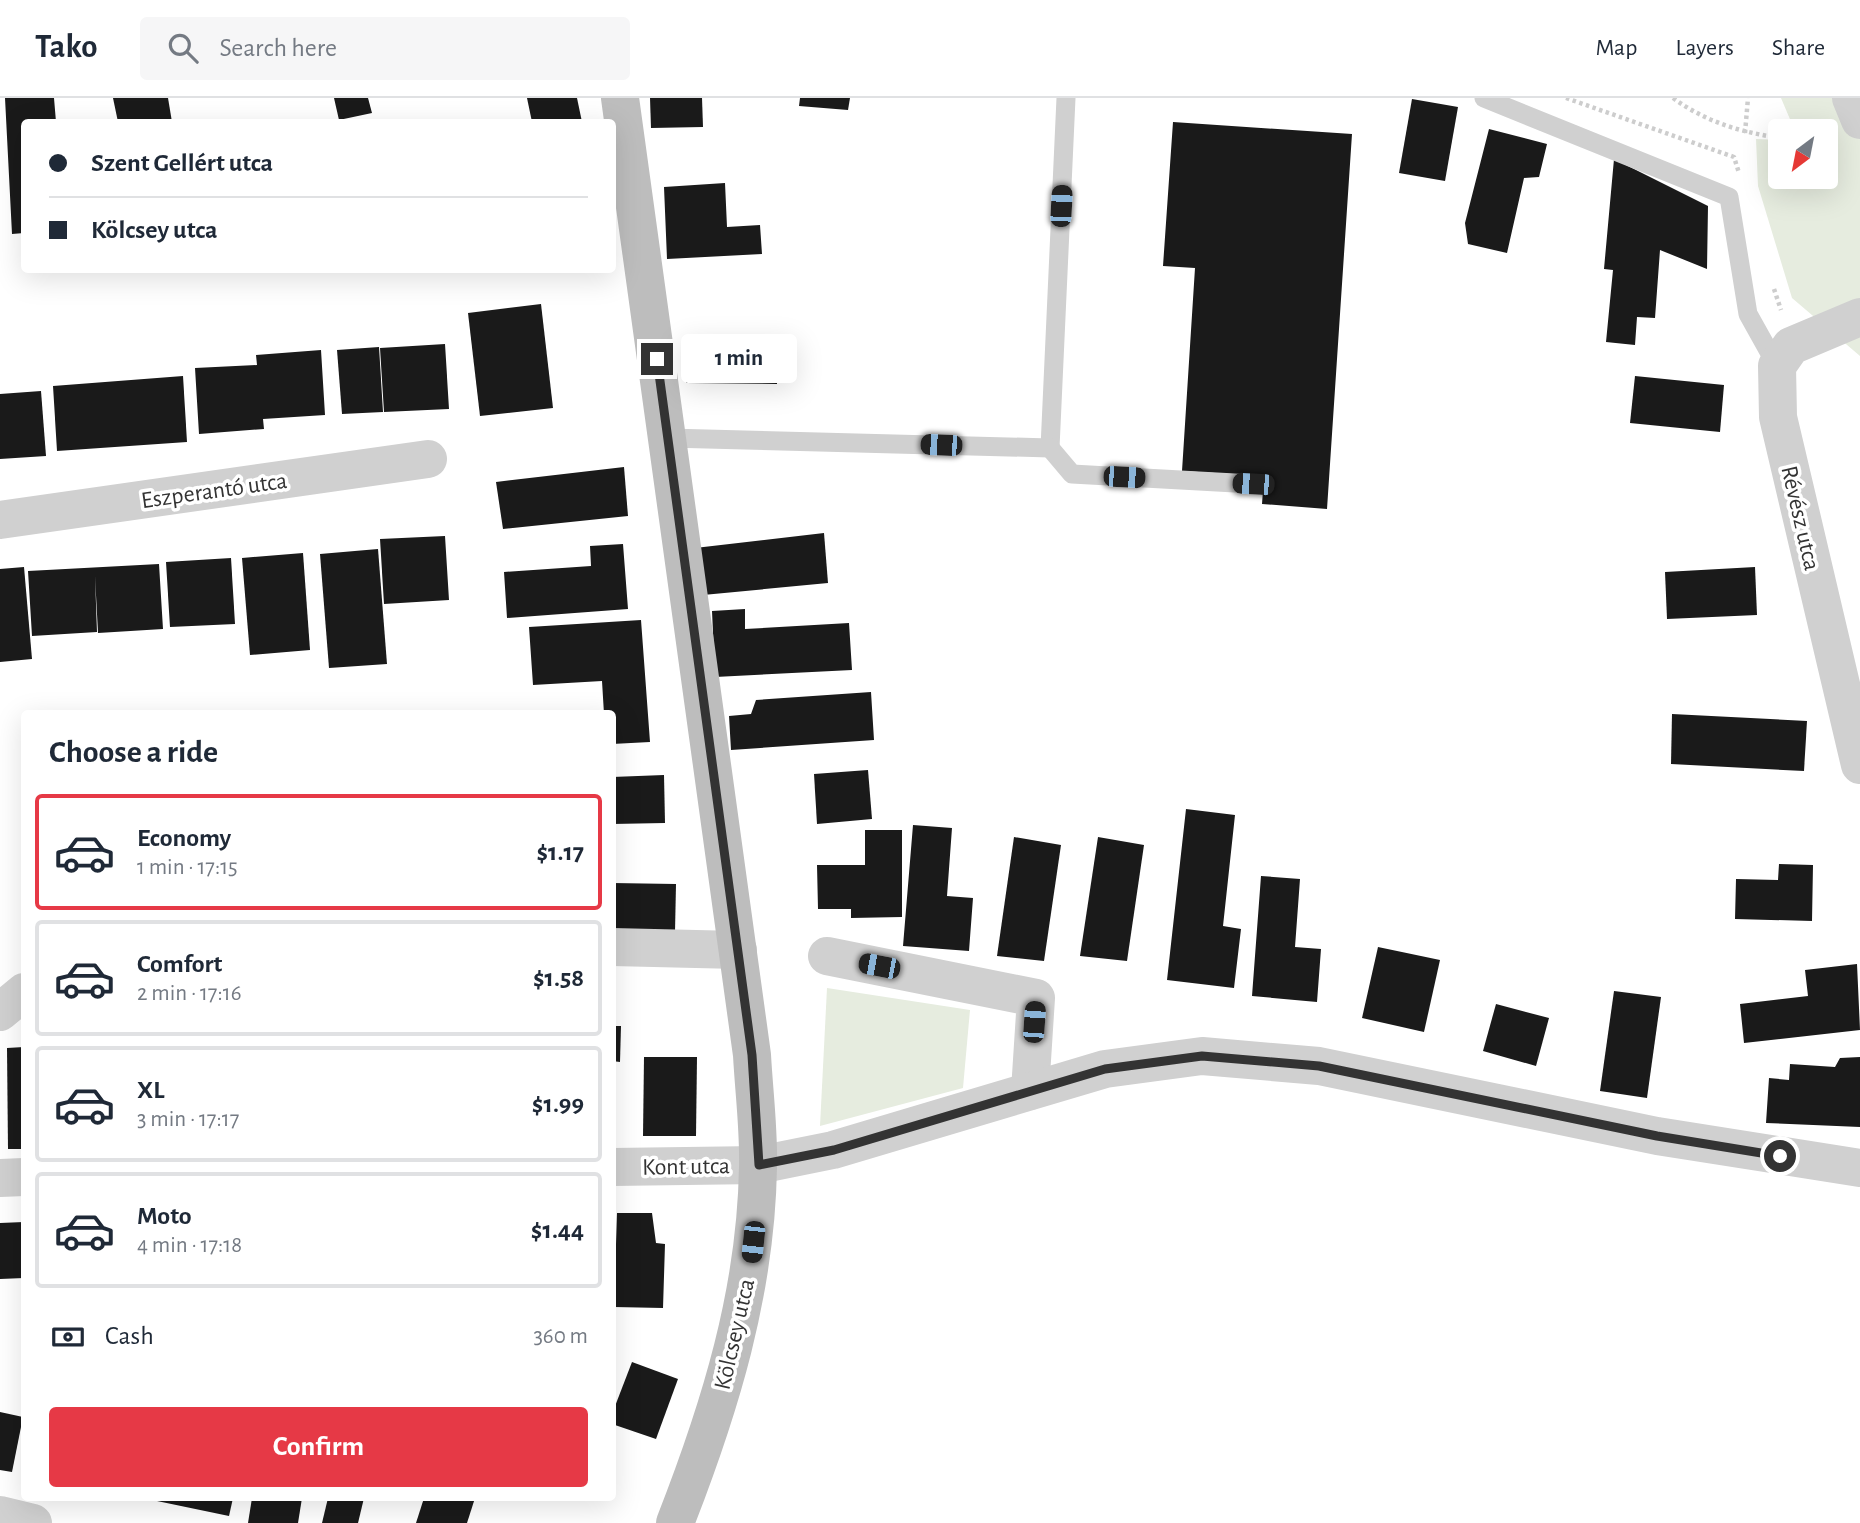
<!DOCTYPE html>
<html lang="en">
<head>
<meta charset="utf-8">
<style>
  :root { --surface:#fff; --page:#f6f6f7; --text:#1f2937; --muted:#747a83; --line:#e0e1e3; --accent:#e63946 }
  body { margin:0; font-family:"Alegreya Sans",sans-serif; background:var(--page); color:var(--text); height:100vh; display:flex; flex-direction:column; font-size:26px; white-space:nowrap }
  * { box-sizing:border-box; margin:0 }
  p { font-size:23px; color:var(--muted) }
  .icon { flex:none; width:38px; height:38px; fill:none; stroke:currentColor; stroke-width:2; stroke-linecap:round; stroke-linejoin:round }
  .map { position:relative; flex:1; overflow:hidden }
  .details { position:absolute; left:21px; top:612px; width:595px; height:791px; display:flex; flex-direction:column; background:var(--surface); border-radius:7px; box-shadow:0 7px 28px #0002 }
  .details>* { flex:none }
  .banner { position:absolute; left:21px; top:21px; width:595px; height:154px; border-radius:7px; box-shadow:0 7px 28px #0002; display:grid; align-content:center; height:154px; padding:0 28px; background:var(--surface) }
  .needle { width:46px; rotate:212deg }
  .controls { position:absolute; left:1768px; top:21px; display:grid; gap:14px }
  .controls a { display:grid; place-items:center; width:70px; height:70px; border-radius:7px; background:var(--surface); box-shadow:0 7px 28px #0002; font-size:35px }
  .end { position:absolute; width:32px; height:32px; margin:-16px; border:9px solid #333; background:#fff; box-shadow:0 0 0 4px #fff }
  .from { border-radius:50% }
  .bubble { position:absolute; height:49px; border-radius:7px; background:var(--surface); box-shadow:0 7px 28px #0002; font-size:23px; font-weight:600; line-height:49px; text-align:center }
  .car { position:absolute; width:21px; height:42px; margin:-21px -10px; border-radius:9px; box-shadow:0 0 5px 2px #0007; background:linear-gradient(#222 24%,#8ab4d8 0 40%,#222 0 76%,#8ab4d8 0 86%,#222 0) }
  .banner b { display:flex; align-items:center; gap:24px; height:66px; font-size:26px }
  .banner b+b { border-top:2px solid var(--line) }
  .banner i { width:18px; height:18px; background:var(--text) }
  ul { padding:0; list-style:none }
  li { display:flex; align-items:center; gap:21px; height:116px; margin:0 14px 10px; padding:0 14px; border:4px solid var(--line); border-radius:7px }
  li div { flex:1 }
  li b { display:block; font-size:26px }
  li em { font-style:normal; font-weight:600 }
  li.active { border-color:var(--accent) }
  li>.icon { width:63px; height:63px; stroke-width:1.5 }
  h2 { padding:0 28px; font-size:32px; line-height:84px }
  .pay { display:flex; align-items:center; gap:18px; height:77px; padding:0 28px; font-size:26px }
  .pay p { margin-inline-start:auto }
  .button { display:flex; gap:14px; margin-top:auto; padding:14px 28px }
  .button a { flex:1; height:80px; border-radius:7px; background:var(--accent); color:#fff; font-size:28px; font-weight:600; line-height:80px; text-align:center }
  header { display:flex; align-items:center; gap:42px; box-sizing:border-box; height:98px; padding:0 35px; background:var(--surface); border-bottom:2px solid var(--line) }
  header strong { font-size:33px }
  nav { display:flex; gap:38px; margin-inline-start:auto; font-size:24px }
  .search { width:490px; height:63px; background:var(--page); display:flex; align-items:center; gap:18px; box-sizing:border-box; padding:0 24px; border-radius:7px; color:var(--muted); font-size:26px }
  .map>svg:first-child { display:block }
</style>
</head>
<body>
<header>
<strong>Tako</strong>
<div class="search"><svg class="icon" aria-label="search" viewBox="0 0 24 24"><circle cx="10" cy="10" r="6"/><path d="M15 15l6 6"/></svg>Search here</div>
<nav><a>Map</a><a>Layers</a><a>Share</a></nav>
</header>
<div class="map">
<svg width="1860" height="1425" viewBox="0 0 1860 1425">
  <rect width="100%" height="100%" fill="#fff"/>
  <g fill="#e6ecdf">
    <polygon points="1781,0 1860,0 1860,258 1792,200 1758,88 1756,41 1780,42 1780,79 1825,79 1825,33 1795,33"/>
    <polygon points="827,890 970,912 963,990 820,1028"/>
  </g>
  <g fill="#1a1a1a">
    <polygon points="5,0 54,0 56,24 24,24 24,135 12,136"/>
    <polygon points="113,0 168,0 172,24 118,24"/>
    <polygon points="334,0 368,0 372,15 339,22"/>
    <polygon points="527,0 577,0 582,24 532,24"/>
    <polygon points="650,0 702,0 703,29 651,30"/>
    <polygon points="800,0 850,0 848,12 799,8"/>
    <polygon points="1412,1 1458,9 1445,83 1399,75"/>
    <polygon points="1173,24 1352,36 1327,411 1262,406 1264,378 1182,373 1195,170 1163,168"/>
    <polygon points="1489,31 1547,46 1539,79 1524,80 1507,155 1468,146 1465,125"/>
    <polygon points="1614,61 1708,108 1707,171 1660,152 1655,220 1637,219 1635,247 1606,244 1613,172 1604,171"/>
    <polygon points="725,85 727,129 760,127 762,156 667,161 664,89"/>
    <polygon points="541,206 553,310 480,318 468,215"/>
    <polygon points="445,246 449,311 384,314 380,250"/>
    <polygon points="686,248 777,249 777,286 686,285"/>
    <polygon points="379,249 383,314 342,316 337,252"/>
    <polygon points="321,252 325,317 263,321 264,331 199,336 195,270 257,267 256,257"/>
    <polygon points="183,278 187,344 57,353 53,288"/>
    <polygon points="1635,278 1724,287 1720,334 1630,325"/>
    <polygon points="41,293 46,358 0,361 0,296"/>
    <polygon points="624,369 628,418 503,431 496,384"/>
    <polygon points="824,435 828,485 703,497 695,450"/>
    <polygon points="445,438 449,502 384,506 380,441"/>
    <polygon points="623,446 628,511 507,520 504,474 591,468 590,448"/>
    <polygon points="378,451 387,566 329,570 320,456"/>
    <polygon points="303,455 310,552 250,557 242,460"/>
    <polygon points="231,460 235,526 170,529 166,464"/>
    <polygon points="159,466 163,531 98,535 95,478 97,534 32,538 28,473"/>
    <polygon points="24,469 32,561 0,564 0,471"/>
    <polygon points="1755,469 1757,517 1667,521 1665,474"/>
    <polygon points="745,511 745,531 849,525 852,572 715,579 712,513"/>
    <polygon points="641,522 650,644 612,646 612,616 604,616 602,583 533,587 529,529"/>
    <polygon points="871,594 874,642 731,652 729,618 751,616 756,602"/>
    <polygon points="1672,616 1807,623 1804,673 1671,666"/>
    <polygon points="868,672 872,721 817,726 814,676"/>
    <polygon points="664,677 665,725 612,726 612,679"/>
    <polygon points="1186,711 1235,717 1223,828 1241,831 1234,890 1167,882"/>
    <polygon points="913,727 952,730 947,798 973,800 969,853 903,848"/>
    <polygon points="865,732 902,732 902,819 851,820 851,811 818,811 817,767 865,767"/>
    <polygon points="1014,739 1061,747 1044,863 997,858"/>
    <polygon points="1098,739 1144,747 1127,863 1080,858"/>
    <polygon points="1779,766 1813,767 1812,823 1735,821 1736,781 1778,782"/>
    <polygon points="1261,778 1300,781 1295,849 1321,851 1317,904 1252,898"/>
    <polygon points="612,785 676,786 675,834 612,833"/>
    <polygon points="1378,849 1440,862 1424,934 1362,920"/>
    <polygon points="1857,866 1860,932 1744,945 1740,906 1808,898 1805,872"/>
    <polygon points="1614,893 1661,899 1647,1000 1600,993"/>
    <polygon points="1496,906 1549,920 1536,968 1483,953"/>
    <polygon points="612,928 621,928 620,964 612,963"/>
    <polygon points="24,949 24,1051 8,1051 7,950"/>
    <polygon points="644,959 697,959 696,1038 643,1038"/>
    <polygon points="1860,959 1860,1029 1766,1025 1769,980 1789,982 1790,966 1835,969 1840,960"/>
    <polygon points="617,1115 652,1115 656,1145 665,1146 663,1210 614,1209"/>
    <polygon points="24,1124 24,1180 0,1181 0,1125"/>
    <polygon points="632,1264 678,1281 656,1341 612,1326 612,1316"/>
    <polygon points="0,1314 23,1319 12,1374 0,1372"/>
    <polygon points="157,1400 233,1400 229,1418 157,1403"/>
    <polygon points="252,1400 302,1400 298,1425 248,1425"/>
    <polygon points="328,1400 364,1400 358,1425 322,1425"/>
    <polygon points="424,1400 475,1400 467,1425 416,1425"/>
  </g>
  <g fill="none" stroke-linecap="round" stroke-linejoin="round">
    <g stroke="#cdcdcd" stroke-width="4.5" stroke-dasharray="3.5 3.5" stroke-linecap="butt">
      <polyline points="1566,0 1734,59 1739,75"/>
      <path d="M1673,0C1706,24 1740,34 1780,40"/>
      <polyline points="1745,35 1748,0"/>
      <polyline points="1774,191 1781,212"/>
    </g>
    <g stroke="#d0d0d0" stroke-width="19">
      <polyline points="1484,0 1729,99 1748,216 1777,268"/>
      <polyline points="668,340 1050,350 1066,0"/>
      <polyline points="1050,350 1072,376 1253,386"/>
    </g>
    <g stroke="#d0d0d0" stroke-width="38">
      <polyline points="1851,0 1860,22"/>
      <polyline points="1860,219 1791,248 1777,268 1778,319 1860,667"/>
      <polyline points="0,422 428,361"/>
      <polyline points="612,849 738,852"/>
      <polyline points="827,858 1036,900 1030,993"/>
      <polyline points="0,914 24,894"/>
      <polyline points="612,1069 759,1067 833,1052 1105,971 1202,958 1319,968 1657,1038 1860,1070"/>
      <polyline points="0,1080 24,1079"/>
      <polyline points="0,1417 33,1425"/>
    </g>
    <path stroke="#bdbdbd" stroke-width="38" d="M620,0L752,957C754,994 759,1032 758,1069C756,1194 720,1310 675,1425"/>
  </g>
  <g fill="none" stroke-linecap="round" stroke-linejoin="round">
    <polyline stroke="#333" stroke-width="9" points="657,261 752,957 759,1067 834,1052 1105,971 1202,958 1319,968 1657,1038 1780,1058"/>
  </g>
  <g text-anchor="middle" stroke-width="7" stroke-linejoin="round" paint-order="stroke">
    <g font-size="24" fill="#333" stroke="#fff">
      <text transform="translate(214 392) rotate(-8)" y="8">Eszperantó utca</text>
      <text transform="translate(1801 420) rotate(77)" y="8">Révész utca</text>
      <text transform="translate(686 1068) rotate(-1)" y="8">Kont utca</text>
      <text transform="translate(734 1236) rotate(-77)" y="8">Kölcsey utca</text>
    </g>
  </g>
</svg>
<div class="controls">
<a><svg class="needle" viewBox="-14 -14 28 28"><path d="M0-13l5 13h-10z" fill="#e53935"/><path d="M0 13l5-13h-10z" fill="#747a83"/></svg></a>
</div>
<i class="end from" style="left:1780px;top:1058px"></i>
<i class="end" style="left:657px;top:261px"></i>
<div class="bubble" style="left:681px;top:236px;width:116px">1 min</div>
<i class="car" style="left:1061px;top:108px;rotate:3deg"></i>
<i class="car" style="left:941px;top:347px;rotate:272deg"></i>
<i class="car" style="left:1124px;top:379px;rotate:93deg"></i>
<i class="car" style="left:1253px;top:386px;rotate:273deg"></i>
<i class="car" style="left:879px;top:868px;rotate:281deg"></i>
<i class="car" style="left:1034px;top:924px;rotate:4deg"></i>
<i class="car" style="left:753px;top:1144px;rotate:186deg"></i>
<div class="banner">
<b><i class="from"></i>Szent Gellért utca</b>
<b><i></i>Kölcsey utca</b>
</div>
<section class="details">
<h2>Choose a ride</h2>
<ul>
<li class="active"><svg class="icon" aria-label="car" viewBox="0 0 24 24"><path d="M5 17H2v-5l4-1 3-4h7l3 4 3 1v5h-3M9 17h6M6 11h13"/><circle cx="7" cy="17" r="2"/><circle cx="17" cy="17" r="2"/></svg><div><b>Economy</b><p>1 min · 17:15</p></div><em>$1.17</em></li>
<li><svg class="icon" aria-label="car" viewBox="0 0 24 24"><path d="M5 17H2v-5l4-1 3-4h7l3 4 3 1v5h-3M9 17h6M6 11h13"/><circle cx="7" cy="17" r="2"/><circle cx="17" cy="17" r="2"/></svg><div><b>Comfort</b><p>2 min · 17:16</p></div><em>$1.58</em></li>
<li><svg class="icon" aria-label="car" viewBox="0 0 24 24"><path d="M5 17H2v-5l4-1 3-4h7l3 4 3 1v5h-3M9 17h6M6 11h13"/><circle cx="7" cy="17" r="2"/><circle cx="17" cy="17" r="2"/></svg><div><b>XL</b><p>3 min · 17:17</p></div><em>$1.99</em></li>
<li><svg class="icon" aria-label="car" viewBox="0 0 24 24"><path d="M5 17H2v-5l4-1 3-4h7l3 4 3 1v5h-3M9 17h6M6 11h13"/><circle cx="7" cy="17" r="2"/><circle cx="17" cy="17" r="2"/></svg><div><b>Moto</b><p>4 min · 17:18</p></div><em>$1.44</em></li>
</ul>
<div class="pay"><svg class="icon" aria-label="cash" viewBox="0 0 24 24"><path d="M3 7h18v10H3z"/><circle cx="12" cy="12" r="2"/></svg>Cash<p>360 m</p></div>
<div class="button"><a>Confirm</a></div>
</section>
</div>
</body>
</html>
